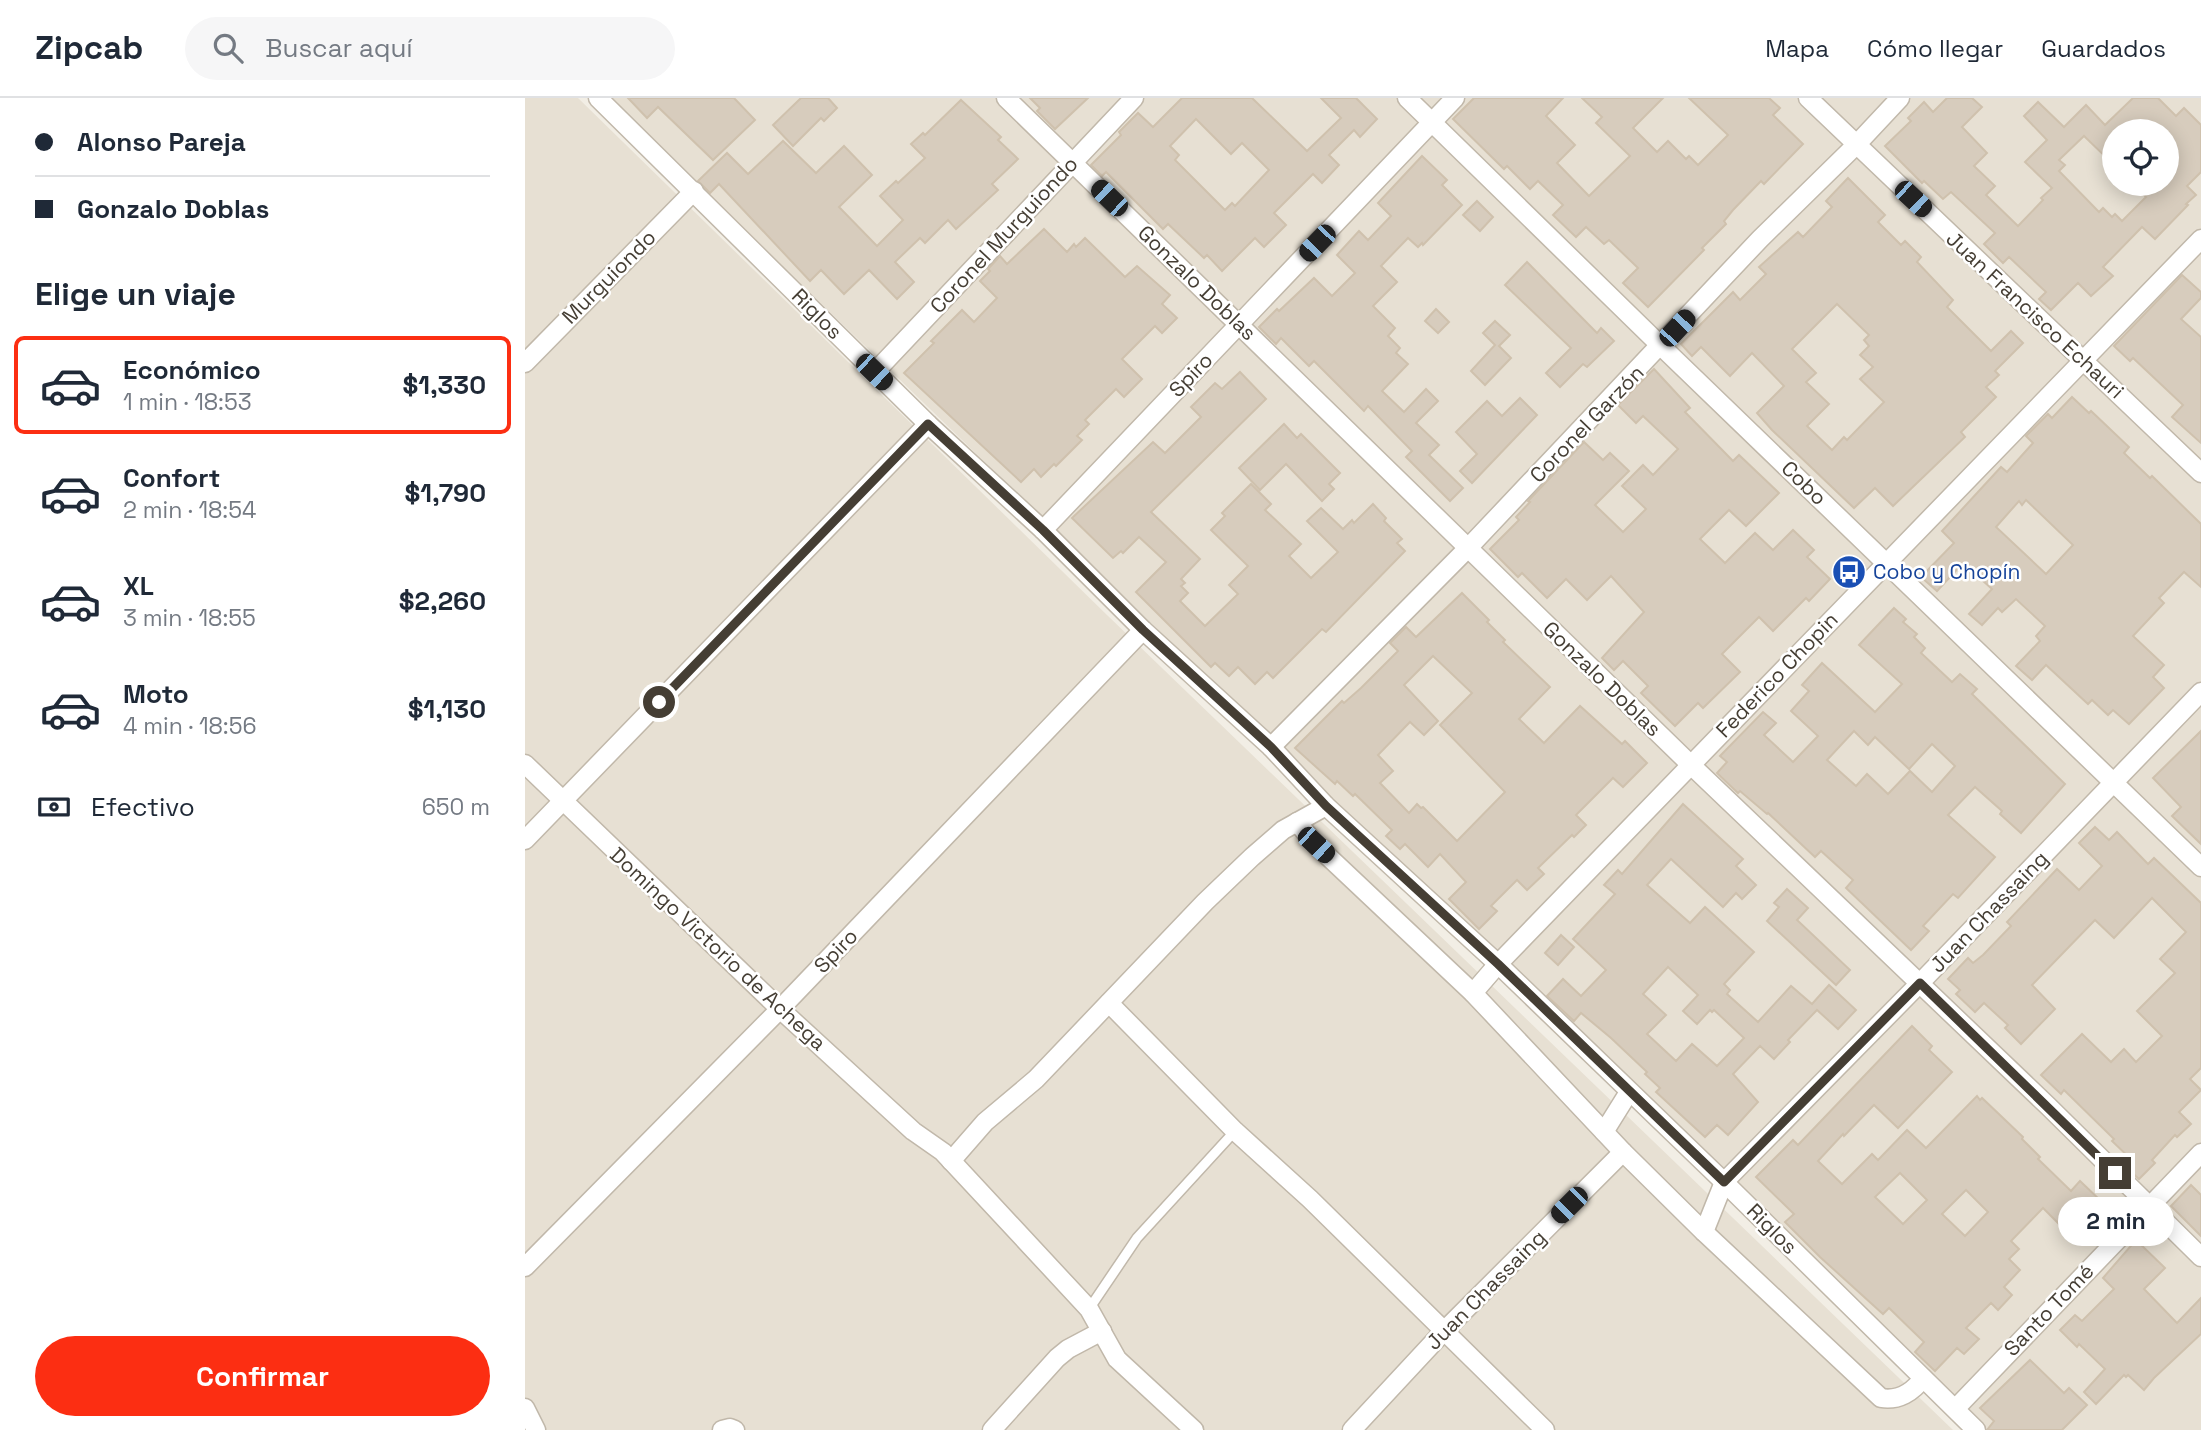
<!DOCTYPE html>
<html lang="es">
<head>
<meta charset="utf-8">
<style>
  :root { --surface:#fff; --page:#f6f6f7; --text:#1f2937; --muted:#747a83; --line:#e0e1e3; --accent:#fc2e12 }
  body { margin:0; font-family:"Space Grotesk",sans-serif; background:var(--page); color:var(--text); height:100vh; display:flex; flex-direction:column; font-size:26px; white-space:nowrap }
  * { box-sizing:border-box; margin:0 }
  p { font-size:23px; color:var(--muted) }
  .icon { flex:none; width:38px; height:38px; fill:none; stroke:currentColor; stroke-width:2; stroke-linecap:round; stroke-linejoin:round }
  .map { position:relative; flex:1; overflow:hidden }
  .side { display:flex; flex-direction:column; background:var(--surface); width:525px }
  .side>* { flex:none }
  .banner { display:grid; align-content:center; height:154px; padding:0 35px; background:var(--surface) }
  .controls { position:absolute; left:1577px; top:21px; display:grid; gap:14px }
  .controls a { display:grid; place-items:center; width:77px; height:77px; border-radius:50%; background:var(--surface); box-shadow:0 4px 18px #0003; font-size:35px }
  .end { position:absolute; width:32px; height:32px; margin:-16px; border:9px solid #453e34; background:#fff; box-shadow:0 0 0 4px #fff }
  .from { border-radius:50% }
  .bubble { position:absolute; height:49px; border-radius:24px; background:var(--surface); box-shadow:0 4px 18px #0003; font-size:23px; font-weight:700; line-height:49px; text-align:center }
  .car { position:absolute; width:21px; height:42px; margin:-21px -10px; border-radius:9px; box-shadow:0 0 5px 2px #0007; background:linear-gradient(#222 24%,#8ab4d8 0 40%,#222 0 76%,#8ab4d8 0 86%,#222 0) }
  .banner b { display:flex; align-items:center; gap:24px; height:66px; font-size:26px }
  .banner b+b { border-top:2px solid var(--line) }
  .banner i { width:18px; height:18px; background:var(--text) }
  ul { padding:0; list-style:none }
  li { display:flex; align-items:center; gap:21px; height:98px; margin:0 14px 10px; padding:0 21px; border:4px solid transparent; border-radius:10px }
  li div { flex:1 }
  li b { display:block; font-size:26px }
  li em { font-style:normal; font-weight:700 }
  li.on { border-color:var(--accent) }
  li>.icon { width:63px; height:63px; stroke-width:1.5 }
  h2 { padding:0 35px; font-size:32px; line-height:84px }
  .pay { display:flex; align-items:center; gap:18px; height:77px; padding:0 35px; font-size:26px }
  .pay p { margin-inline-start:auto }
  .button { display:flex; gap:14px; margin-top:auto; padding:14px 35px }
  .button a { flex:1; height:80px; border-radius:42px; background:var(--accent); color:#fff; font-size:28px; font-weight:700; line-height:80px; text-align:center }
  header { display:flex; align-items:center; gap:42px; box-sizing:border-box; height:98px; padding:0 35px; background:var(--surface); border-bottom:2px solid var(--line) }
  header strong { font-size:33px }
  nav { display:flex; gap:38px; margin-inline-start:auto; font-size:24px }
  .search { width:490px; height:63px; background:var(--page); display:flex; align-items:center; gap:18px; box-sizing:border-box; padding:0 24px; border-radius:38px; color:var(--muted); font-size:26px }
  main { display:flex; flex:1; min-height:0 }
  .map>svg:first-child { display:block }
</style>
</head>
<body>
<header>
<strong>Zipcab</strong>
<div class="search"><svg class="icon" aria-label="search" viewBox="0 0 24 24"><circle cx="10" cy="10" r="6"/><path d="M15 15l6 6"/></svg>Buscar aquí</div>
<nav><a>Mapa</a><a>Cómo llegar</a><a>Guardados</a></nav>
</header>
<main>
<section class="side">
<div class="banner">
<b><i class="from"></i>Alonso Pareja</b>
<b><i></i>Gonzalo Doblas</b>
</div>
<h2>Elige un viaje</h2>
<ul>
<li class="on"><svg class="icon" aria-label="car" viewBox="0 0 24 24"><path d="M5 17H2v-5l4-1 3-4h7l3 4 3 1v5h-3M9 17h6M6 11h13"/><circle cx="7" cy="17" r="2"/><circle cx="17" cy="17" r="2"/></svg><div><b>Económico</b><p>1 min · 18:53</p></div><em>$1,330</em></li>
<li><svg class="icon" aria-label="car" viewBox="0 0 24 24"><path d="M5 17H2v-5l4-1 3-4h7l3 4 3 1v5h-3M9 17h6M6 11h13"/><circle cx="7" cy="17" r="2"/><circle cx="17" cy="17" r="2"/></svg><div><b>Confort</b><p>2 min · 18:54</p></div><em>$1,790</em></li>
<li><svg class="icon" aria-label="car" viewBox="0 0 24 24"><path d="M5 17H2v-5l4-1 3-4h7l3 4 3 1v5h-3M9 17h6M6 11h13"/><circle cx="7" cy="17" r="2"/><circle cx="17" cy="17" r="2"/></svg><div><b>XL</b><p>3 min · 18:55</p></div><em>$2,260</em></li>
<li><svg class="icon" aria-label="car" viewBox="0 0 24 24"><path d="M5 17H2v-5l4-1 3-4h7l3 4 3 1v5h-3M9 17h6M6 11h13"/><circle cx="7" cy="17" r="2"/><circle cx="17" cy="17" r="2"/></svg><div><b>Moto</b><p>4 min · 18:56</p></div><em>$1,130</em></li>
</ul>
<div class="pay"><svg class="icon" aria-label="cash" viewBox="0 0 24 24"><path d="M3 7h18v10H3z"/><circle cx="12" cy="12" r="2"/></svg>Efectivo<p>650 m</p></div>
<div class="button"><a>Confirmar</a></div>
</section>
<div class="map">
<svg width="1676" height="1332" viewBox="0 0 1676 1332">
  <rect width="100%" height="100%" fill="#f2eee5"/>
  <g fill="#e7e0d3" fill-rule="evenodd">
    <polygon points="0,0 53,0 582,517 1428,1332 0,1332"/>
    <path d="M84,0H1676V1332H1459ZM1589,33H1642V86H1589Z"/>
  </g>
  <g fill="#d7ccbd" stroke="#cfc1ad" stroke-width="2" fill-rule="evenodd">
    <polygon points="103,0 209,0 230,22 188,62 133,9 122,20"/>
    <polygon points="276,0 303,0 312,10 299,23 296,20 268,48 248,27"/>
    <polygon points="505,0 563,0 530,31 512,13 515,10"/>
    <path d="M657,0H727L782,53L816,20L796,0H831L852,21L835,39L829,32L804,57L814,67L797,85L788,76L749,115L761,127L739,149L730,140L697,173L682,157L679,160L643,126L638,131L581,74L577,78L566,67L596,37L594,34L613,15L628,29ZM671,21L706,56L717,45L744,72L710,108L707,105L700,112L650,62L654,57L645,48Z"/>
    <polygon points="949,0 1038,0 1021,18 1050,47 1032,65 1064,98 1105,58 1071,25 1077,19 1057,0 1138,0 1108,30 1132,54 1143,43 1161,61 1164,58 1173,67 1203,37 1164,0 1244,0 1255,10 1248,17 1278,46 1239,86 1236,83 1208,112 1199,123 1201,126 1177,150 1179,152 1123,209 1098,185 1113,170 1084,142 1079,146 1061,129 1051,139 1028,117 1038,107 1013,83 1005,91 982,68 979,71 928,21"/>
    <path d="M1422,0H1447L1457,9L1437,29L1462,55L1449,68L1470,88L1461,97L1493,128L1518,102L1516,100L1527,90L1500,64L1522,42L1499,18L1513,4L1539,29L1561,7L1580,27L1608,0H1633L1651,18L1659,10L1676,27V74L1662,88L1671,97L1661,106L1663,107L1630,141L1617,129L1578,169L1588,178L1566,198L1553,185L1526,212L1514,201L1521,194L1484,159L1478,165L1459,146L1470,135L1426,94L1418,101L1399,83L1397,85L1360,48L1386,23L1383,20L1399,4L1408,14ZM1589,33H1642V86H1608L1621,99L1597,123L1590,116L1587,119L1578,110L1574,114L1534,73L1540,67L1534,62L1559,38L1589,67Z"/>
    <polygon points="436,2 476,39 473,42 493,61 467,86 473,92 431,131 423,122 400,145 395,140 370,164 389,184 372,201 344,172 319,196 296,172 285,183 194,86 185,95 173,83 202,55 223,76 258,43 291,75 319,48 347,77 314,109 352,148 378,122 355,98 371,83 373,85 400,60 386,46 398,35 400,37"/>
    <polygon points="897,58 922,82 917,87 937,107 898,147 897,145 893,149 883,140 856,168 872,184 848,208 870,230 863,238 875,250 871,255 883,266 857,293 879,314 901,291 913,303 891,325 914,347 904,357 938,390 925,403 881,359 887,353 843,308 839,313 789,263 784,268 756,240 751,246 734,229 752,211 754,213 789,180 807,198 830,175 812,157 834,133 843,142 866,118 853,105"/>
    <path d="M1323,80L1360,117L1353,124L1376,147L1380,143L1396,159L1392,164L1428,202L1422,209L1466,253L1486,233L1498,245L1470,273L1474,277L1461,289L1471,299L1436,334L1440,339L1368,408L1350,390L1329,410L1247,332L1232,315L1259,288L1227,255L1205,278L1176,249L1167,258L1156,246L1208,194L1215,202L1241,176L1234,169L1273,134L1278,139L1307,109L1301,103ZM1312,206L1344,237L1339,242L1344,248L1335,257L1348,269L1335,281L1359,304L1322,342L1319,339L1307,352L1282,328L1304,306L1281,284L1291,275L1267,251Z"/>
    <polygon points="952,103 968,119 955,133 938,117"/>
    <polygon points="519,131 542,154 549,146 551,149 560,140 600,179 612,168 645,197 637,206 652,220 637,235 630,228 597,261 617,281 599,299 591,291 560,322 564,326 552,338 557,342 531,368 529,366 516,379 509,371 496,384 379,275 409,245 406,243 437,212 449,224 472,200 455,183 465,173 463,171 475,158 482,166"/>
    <polygon points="1002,164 1072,235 1076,230 1089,243 1062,269 1058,266 1035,289 1021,275 1046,250 980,187"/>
    <polygon points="1657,177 1676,194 1676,200 1656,221 1676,239 1676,345 1647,319 1658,307 1608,260 1605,263 1589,248"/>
    <polygon points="911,211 924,224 913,235 900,223"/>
    <polygon points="970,223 985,237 974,248 986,260 960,287 946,273 970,247 958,235"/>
    <polygon points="1129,271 1165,310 1160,314 1208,363 1214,357 1254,395 1221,428 1204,412 1175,441 1200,465 1230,435 1248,452 1268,432 1289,452 1282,459 1305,481 1284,503 1281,500 1248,533 1234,519 1197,556 1215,574 1178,610 1173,605 1150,628 1116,595 1123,588 1098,563 1089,572 1077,560 1119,514 1086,478 1062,502 1041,481 1022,500 997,475 993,479 965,451 994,422 991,419 1005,404 1003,403 1059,344 1078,362 1085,355 1104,373 1070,407 1098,434 1121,411 1097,388 1118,367 1128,377 1153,351 1118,318 1111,325 1093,307"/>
    <polygon points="715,274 741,301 626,414 675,461 656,481 660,485 656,488 663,495 655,503 680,528 713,496 704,487 723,468 686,432 700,418 697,415 726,386 746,406 740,412 776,446 764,458 786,480 813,454 782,423 796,410 818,431 827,422 829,425 848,406 861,420 859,423 877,441 872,445 880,453 801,534 797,531 748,580 742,574 730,586 713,569 704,578 690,565 686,569 611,494 641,464 614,439 598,455 596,453 588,460 547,420 628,344 640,355 676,319 666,309 690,285 697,291"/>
    <path d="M1547,299L1564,315L1566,313L1604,349L1599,355L1625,380L1627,378L1676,426V489L1659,474L1634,500L1639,505L1608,538L1639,567L1628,579L1639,590L1604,626L1588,612L1583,617L1567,602L1563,606L1521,567L1507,582L1491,568L1515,543L1511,538L1520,528L1491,501L1477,514L1473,510L1457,527L1444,516L1467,491L1438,465L1412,493L1396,479L1429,445L1417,433L1476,369L1482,374L1508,345L1501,338L1523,316L1527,320ZM1501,402L1548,447L1521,476L1471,429L1494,403L1497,407Z"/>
    <polygon points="995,300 1012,317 947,385 935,373 952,356 931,334 962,303 977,318"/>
    <polygon points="759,326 772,340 776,336 815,375 804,386 809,391 797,403 761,366 735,392 714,370"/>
    <path d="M937,495L964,522L962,524L980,542L978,544L1025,589L994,621L1019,645L1055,608L1097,646L1100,643L1122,665L1098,689L1088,680L1051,717L1061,727L1049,739L1047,737L1013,770L1019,776L1002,792L992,782L966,808L972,813L954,831L924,801L941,784L915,756L903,769L880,746L875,751L861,738L867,732L830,696L828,698L812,683L810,686L770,650L817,603L819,605L836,590L873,553L865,545L881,529L891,539ZM908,558L947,595L915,627L980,694L932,743L898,709L896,710L892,706L884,715L855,685L868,673L853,657L885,624L899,637L913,623L879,587Z"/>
    <path d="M1369,510L1381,521L1378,524L1392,536L1389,539L1400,550L1396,555L1427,584L1435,576L1452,591L1447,596L1540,686L1496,735L1475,716L1477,713L1450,689L1423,717L1470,759L1433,800L1428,796L1398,828L1404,833L1386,852L1321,790L1328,782L1296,753L1290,759L1243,715L1242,716L1215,693L1213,695L1192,675L1202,664L1195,658L1238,614L1251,625L1239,637L1268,664L1293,638L1266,613L1284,593L1277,587L1297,565L1350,614L1377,586L1334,547ZM1329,633L1343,647L1350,639L1384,671L1407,646L1430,668L1407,694L1385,673L1363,696L1342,676L1331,688L1302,662Z"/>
    <polygon points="1676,633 1676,746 1647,718 1656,709 1628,680"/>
    <path d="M1158,706L1218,761L1211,768L1231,787L1217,801L1211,795L1198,809L1146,761L1122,787L1165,825L1180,809L1229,854L1199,886L1205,892L1202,896L1233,924L1266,888L1287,906L1304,887L1331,912L1313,931L1292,912L1263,942L1265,944L1249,961L1235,948L1208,976L1233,1004L1203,1037L1192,1027L1180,1039L1131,994L1135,990L1120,976L1122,974L1086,940L1056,915L1049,923L1022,898L1038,881L1056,898L1081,872L1048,841L1090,796L1079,787L1093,772L1097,776ZM1143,869L1173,897L1158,913L1172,926L1185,912L1187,914L1189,912L1219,940L1192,968L1167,946L1151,963L1122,936L1141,917L1118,896Z"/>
    <polygon points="1570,729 1584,742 1592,734 1623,766 1629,760 1676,805 1676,970 1665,981 1676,992 1654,1014 1666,1026 1652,1039 1650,1037 1627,1062 1630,1065 1614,1081 1602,1070 1608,1063 1587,1043 1589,1041 1539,992 1536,996 1516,977 1557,936 1586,964 1599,951 1611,964 1637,938 1612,913 1650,875 1635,861 1661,834 1627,800 1589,840 1570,822 1507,887 1530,911 1496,946 1480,930 1483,927 1459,905 1450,914 1431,896 1435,892 1423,881 1443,860 1448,865 1458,857 1486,828 1482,824 1532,771 1554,792 1577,768 1554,745"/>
    <polygon points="1262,791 1283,810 1272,822 1325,872 1311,887 1242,823 1254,809 1249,805"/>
    <polygon points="1036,837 1049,849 1033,867 1020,855"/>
    <path d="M1387,928L1407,948L1404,952L1427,974L1373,1030L1349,1007L1319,1038L1318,1036L1293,1063L1317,1086L1347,1056L1353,1062L1382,1032L1401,1050L1452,998L1455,1002L1457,1000L1498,1039L1497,1041L1515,1059L1513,1061L1546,1093L1555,1083L1577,1104L1545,1137L1518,1110L1486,1143L1494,1151L1484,1161L1495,1172L1479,1189L1487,1197L1473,1212L1466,1205L1441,1230L1454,1241L1439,1256L1432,1250L1410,1273L1390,1254L1399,1244L1364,1210L1358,1216L1295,1159L1260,1124L1269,1116L1231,1079L1268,1042L1273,1047ZM1375,1075L1402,1102L1378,1126L1350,1099ZM1441,1092L1463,1114L1440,1138L1417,1116Z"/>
    <polygon points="1666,1087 1676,1097 1676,1138 1646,1108"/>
    <polygon points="1611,1142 1640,1170 1619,1191 1652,1225 1676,1200 1676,1236 1629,1280 1619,1292 1603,1277 1601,1279 1599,1277 1571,1306 1559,1294 1580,1271 1554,1246 1552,1249 1535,1232 1550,1217 1557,1223 1589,1191 1578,1180"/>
    <polygon points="1505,1262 1539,1295 1544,1290 1562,1307 1537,1332 1462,1332 1469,1323 1455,1310"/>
  </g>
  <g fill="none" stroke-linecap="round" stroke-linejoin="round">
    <g stroke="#c1b8aa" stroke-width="12">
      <polyline id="lane" points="564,1211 612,1140 710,1033"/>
    </g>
    <g stroke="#c1b8aa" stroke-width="21">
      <g id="street">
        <polyline points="73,0 403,326 518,432 618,532 746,649 801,708 973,866 1199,1084 1451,1332"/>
        <polyline points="481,0 1166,667 1523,1008 1676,1159"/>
        <polyline points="882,0 1136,248 1676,769"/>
        <polyline points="1283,0 1676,375"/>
        <polyline points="0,265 169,93"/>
        <polyline points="350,274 609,0"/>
        <polyline points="518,432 930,0"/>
        <polyline points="746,649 943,450 1235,141 1331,47 1375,0"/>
        <polyline points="0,666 255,911 388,1033 418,1054 564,1211 592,1261 669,1332"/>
        <path d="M772,724L791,747L948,895L1098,1054L1179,1134L1356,1300C1373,1303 1388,1294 1398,1280"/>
        <polyline points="0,742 403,326"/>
        <polyline points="948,895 973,866 1676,141"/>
        <polyline points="584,905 710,1033 785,1101 1020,1332"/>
        <polyline points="1079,1034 1104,994"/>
        <polyline points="426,1063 460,1024 511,981 680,804 727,759 758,732 801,708"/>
        <polyline points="1179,1134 1199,1084 1395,885 1676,594"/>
        <polyline points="0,1169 255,911 618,532"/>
        <polyline points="0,1310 11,1332"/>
        <polyline points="1431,1310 1676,1055"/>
        <polyline points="197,1332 205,1330 210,1332"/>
        <polyline points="467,1332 532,1260 543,1251 577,1233"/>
        <polyline points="827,1332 919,1233 1098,1054"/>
      </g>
    </g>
    <use href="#lane" stroke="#fff" stroke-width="9"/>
    <use href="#street" stroke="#fff" stroke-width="18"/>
  </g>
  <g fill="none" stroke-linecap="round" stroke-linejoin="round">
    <polyline stroke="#453e34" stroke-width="9" points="134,604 403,326 518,432 618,532 746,649 801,708 973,866 1199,1084 1395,885 1590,1075"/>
  </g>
  <defs>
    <g id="bus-disc" transform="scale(1.75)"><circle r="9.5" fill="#1a4fb4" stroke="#fff"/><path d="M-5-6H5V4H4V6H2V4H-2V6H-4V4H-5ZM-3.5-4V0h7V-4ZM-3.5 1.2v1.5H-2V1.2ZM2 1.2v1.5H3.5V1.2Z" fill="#fff"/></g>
  </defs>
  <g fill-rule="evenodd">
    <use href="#bus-disc" x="1324" y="474"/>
  </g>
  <g text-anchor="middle" stroke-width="5" stroke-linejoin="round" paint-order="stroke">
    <g font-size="21" fill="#453e34" stroke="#fff">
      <text transform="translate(479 137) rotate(-47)" y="7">Coronel Murguiondo</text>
      <text transform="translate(84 179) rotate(-45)" y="7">Murguiondo</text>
      <text transform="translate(672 185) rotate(44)" y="7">Gonzalo Doblas</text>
      <text transform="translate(292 216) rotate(45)" y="7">Riglos</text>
      <text transform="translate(1510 217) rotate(43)" y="7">Juan Francisco Echauri</text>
      <text transform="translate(666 277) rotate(-46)" y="7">Spiro</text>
      <text transform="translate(1062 326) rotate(-46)" y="7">Coronel Garzón</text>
      <text transform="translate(1279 385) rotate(44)" y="7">Cobo</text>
      <text transform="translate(1252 577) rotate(-46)" y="7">Federico Chopin</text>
      <text transform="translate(1077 581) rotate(44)" y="7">Gonzalo Doblas</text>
      <text transform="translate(1464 814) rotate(-46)" y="7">Juan Chassaing</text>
      <text transform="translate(193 851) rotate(43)" y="7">Domingo Victorio de Achega</text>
      <text transform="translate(311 853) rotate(-46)" y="7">Spiro</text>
      <text transform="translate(1247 1131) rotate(45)" y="7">Riglos</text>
      <text transform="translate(961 1192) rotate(-45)" y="7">Juan Chassaing</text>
      <text transform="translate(1524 1212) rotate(-46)" y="7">Santo Tomé</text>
    </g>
    <g font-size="21" fill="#164399" stroke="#fff" text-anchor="start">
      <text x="1348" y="481">Cobo y Chopín</text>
    </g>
  </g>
</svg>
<div class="controls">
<a><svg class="icon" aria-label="locate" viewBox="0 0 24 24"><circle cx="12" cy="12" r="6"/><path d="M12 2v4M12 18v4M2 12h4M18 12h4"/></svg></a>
</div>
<i class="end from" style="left:134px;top:604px"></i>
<i class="end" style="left:1590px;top:1075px"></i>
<div class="bubble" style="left:1533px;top:1099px;width:116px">2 min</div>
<i class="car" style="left:584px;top:100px;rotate:314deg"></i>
<i class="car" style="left:1388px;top:101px;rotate:133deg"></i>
<i class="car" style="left:792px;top:145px;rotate:224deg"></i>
<i class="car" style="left:1152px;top:230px;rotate:43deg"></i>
<i class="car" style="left:349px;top:274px;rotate:134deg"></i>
<i class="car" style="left:791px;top:747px;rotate:133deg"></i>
<i class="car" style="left:1044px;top:1107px;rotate:225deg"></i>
</div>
</main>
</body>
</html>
